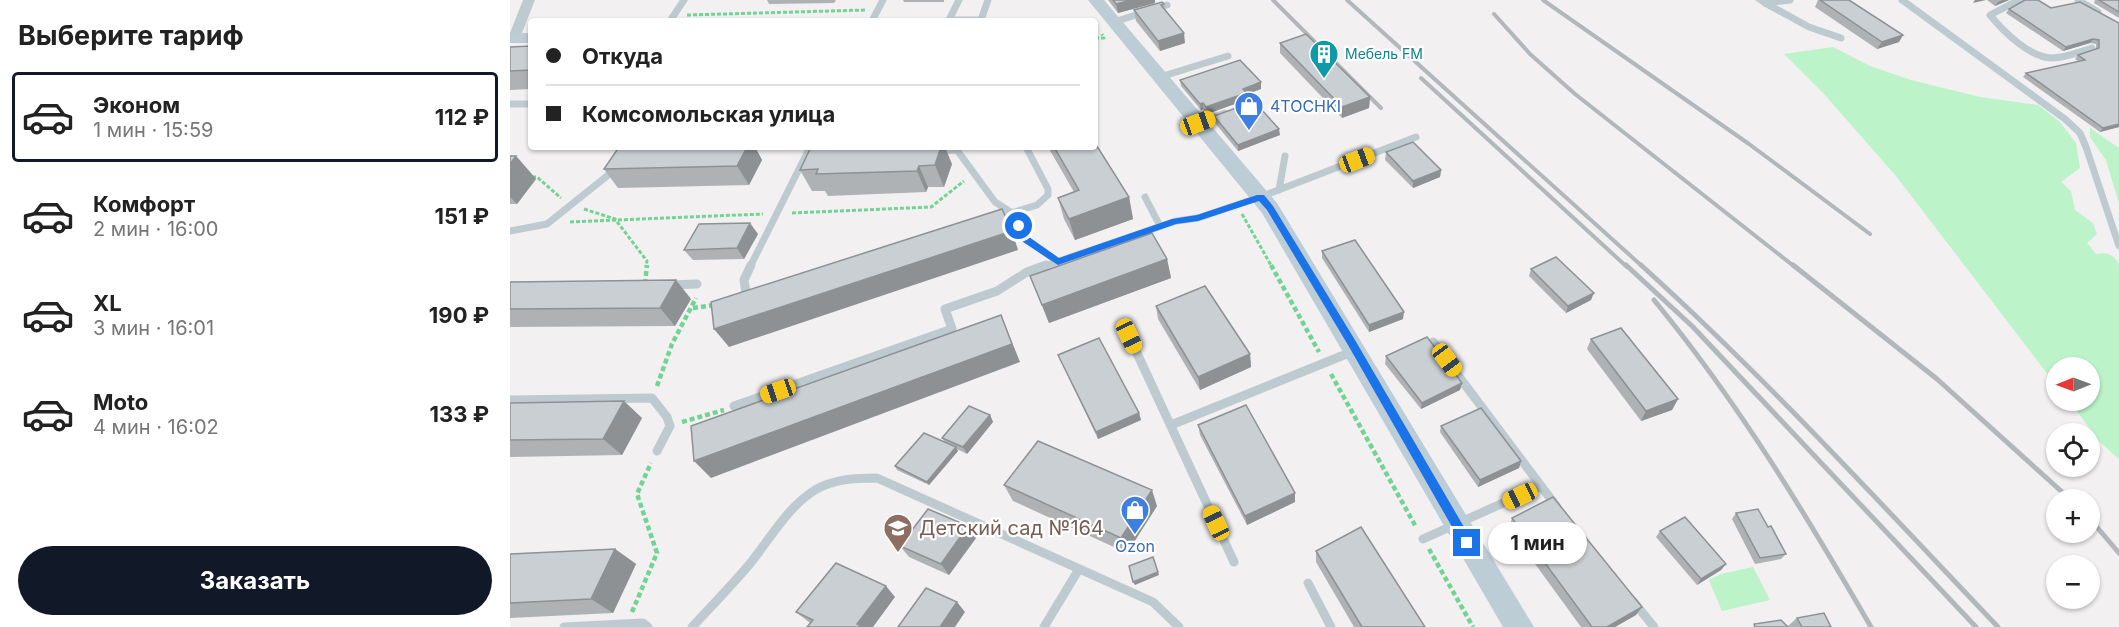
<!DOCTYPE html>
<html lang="ru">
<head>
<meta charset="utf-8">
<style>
  :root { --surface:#fff; --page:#f6f6f6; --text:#222; --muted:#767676; --line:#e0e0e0; --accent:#111827 }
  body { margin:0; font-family:Inter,sans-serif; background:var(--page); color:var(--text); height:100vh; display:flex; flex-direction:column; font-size:22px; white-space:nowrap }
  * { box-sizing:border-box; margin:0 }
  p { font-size:20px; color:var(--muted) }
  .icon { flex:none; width:33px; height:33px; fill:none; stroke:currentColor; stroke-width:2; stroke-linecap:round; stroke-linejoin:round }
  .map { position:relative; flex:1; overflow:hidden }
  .side { display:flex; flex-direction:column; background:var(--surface); width:510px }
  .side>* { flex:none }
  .hud { position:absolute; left:18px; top:18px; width:570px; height:132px; border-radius:6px; box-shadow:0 2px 4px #0004; display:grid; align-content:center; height:132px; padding:0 18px; background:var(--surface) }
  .needle { width:39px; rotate:269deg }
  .controls { position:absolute; left:1536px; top:357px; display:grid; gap:12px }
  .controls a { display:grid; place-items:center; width:54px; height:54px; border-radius:50%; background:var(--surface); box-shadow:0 2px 4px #0004; font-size:30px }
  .end { position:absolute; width:27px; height:27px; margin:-14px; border:8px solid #1a73e8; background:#fff; box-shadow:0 0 0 3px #fff }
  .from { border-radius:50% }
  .bubble { position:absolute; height:42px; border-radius:21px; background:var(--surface); box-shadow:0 2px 4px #0004; font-size:20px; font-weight:700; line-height:42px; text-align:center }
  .car { position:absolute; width:18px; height:36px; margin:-18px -9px; border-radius:8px; box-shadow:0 0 4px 2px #0007; background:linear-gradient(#f5c518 24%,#345 0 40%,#f5c518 0 76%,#345 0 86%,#f5c518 0) }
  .hud b { display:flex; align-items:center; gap:21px; height:57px; font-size:22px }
  .hud b+b { border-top:2px solid var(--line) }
  .hud i { width:15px; height:15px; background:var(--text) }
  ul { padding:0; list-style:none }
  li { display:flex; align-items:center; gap:18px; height:90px; margin:0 12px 9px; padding:0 6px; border:3px solid transparent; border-radius:6px }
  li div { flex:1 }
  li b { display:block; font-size:22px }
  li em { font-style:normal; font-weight:700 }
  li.active { border-color:var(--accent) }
  li>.icon { width:54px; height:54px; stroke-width:1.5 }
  h2 { padding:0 18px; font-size:27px; line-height:72px }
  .action { display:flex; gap:12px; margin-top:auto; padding:12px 18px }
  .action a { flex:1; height:69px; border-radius:36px; background:var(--accent); color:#fff; font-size:24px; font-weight:700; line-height:69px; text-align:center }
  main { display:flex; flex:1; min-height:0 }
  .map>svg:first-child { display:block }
</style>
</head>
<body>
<main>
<section class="side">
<h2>Выберите тариф</h2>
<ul>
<li class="active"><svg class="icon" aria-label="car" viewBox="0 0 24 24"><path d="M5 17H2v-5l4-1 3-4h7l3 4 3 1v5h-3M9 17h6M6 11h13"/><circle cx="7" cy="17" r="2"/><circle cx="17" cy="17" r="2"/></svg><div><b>Эконом</b><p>1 мин · 15:59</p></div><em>112 ₽</em></li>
<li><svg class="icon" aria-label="car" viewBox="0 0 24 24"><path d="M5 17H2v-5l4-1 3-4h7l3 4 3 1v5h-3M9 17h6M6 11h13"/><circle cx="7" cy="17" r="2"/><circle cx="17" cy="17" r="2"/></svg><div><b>Комфорт</b><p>2 мин · 16:00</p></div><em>151 ₽</em></li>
<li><svg class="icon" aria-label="car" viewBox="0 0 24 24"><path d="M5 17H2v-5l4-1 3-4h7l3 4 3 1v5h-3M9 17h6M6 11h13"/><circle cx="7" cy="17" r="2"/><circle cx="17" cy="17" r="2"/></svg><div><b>XL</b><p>3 мин · 16:01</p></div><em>190 ₽</em></li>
<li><svg class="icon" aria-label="car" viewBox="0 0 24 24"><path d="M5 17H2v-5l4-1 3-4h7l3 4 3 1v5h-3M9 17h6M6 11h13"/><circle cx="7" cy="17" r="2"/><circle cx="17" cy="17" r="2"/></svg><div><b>Moto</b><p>4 мин · 16:02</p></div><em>133 ₽</em></li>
</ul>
<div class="action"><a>Заказать</a></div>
</section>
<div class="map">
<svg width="1609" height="627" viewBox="0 0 1609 627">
  <rect width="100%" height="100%" fill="#f3f0f1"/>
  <g fill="#bcf3c8">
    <path d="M1323,47L1360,66L1401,80L1470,97L1528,105L1550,122L1566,143L1570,168L1551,182L1561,191L1565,210L1583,223L1587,234L1577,243L1586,254C1597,252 1604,254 1609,265V459L1591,443L1559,401L1580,400V368H1546V385L1386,176L1314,94L1274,54Z"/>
    <polygon points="1580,128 1609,148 1609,204 1596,160 1580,137"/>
    <polygon points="1243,567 1260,600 1212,611 1199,580 1211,574"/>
  </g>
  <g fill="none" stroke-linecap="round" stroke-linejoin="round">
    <g stroke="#71d493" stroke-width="3" stroke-dasharray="4 2" stroke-linecap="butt">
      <polyline points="177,15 356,10"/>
      <polyline points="585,38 594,38 592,34"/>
      <polyline points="22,177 27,177 51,198"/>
      <polyline points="74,209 105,219 137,261 136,267"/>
      <polyline points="282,213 421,207 454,181"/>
      <polyline points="732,214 762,267"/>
      <polyline points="60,222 253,214"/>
    </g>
    <g stroke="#71d493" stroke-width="4.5" stroke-dasharray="5 3" stroke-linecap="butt">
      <polyline points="761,265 809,352"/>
      <polyline points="135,284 137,265"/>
      <polyline points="183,308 205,305"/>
      <polyline points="821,374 906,527"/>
      <polyline points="147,386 162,344 186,298"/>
      <polyline points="172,422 214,410"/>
      <polyline points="919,549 963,627"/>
      <polyline points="122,612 147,553 127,494 141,463"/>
    </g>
    <g stroke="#bdcbd1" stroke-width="7">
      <polyline points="449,0 439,20 471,20 478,0"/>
      <polyline points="1392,0 1555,119 1570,133 1576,147 1609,246"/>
      <path d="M1509,0L1480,15C1493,31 1519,57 1541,58C1555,58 1569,52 1582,48"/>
      <polyline points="1568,0 1588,12"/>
      <polyline points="1255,3 1299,27 1331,38"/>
      <polyline points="1256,3 1280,0"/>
      <polyline points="160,21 174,0"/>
      <polyline points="362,21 373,0"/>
      <polyline points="604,22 657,5"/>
      <polyline points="650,77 718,56"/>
      <polyline points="0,104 21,104"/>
      <polyline points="688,123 715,113"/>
      <polyline points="426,151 447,150 485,202 502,213 516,239 548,262"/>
      <polyline points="769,190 775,156"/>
      <polyline points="635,197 650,226"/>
      <polyline points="485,218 527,205 538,195 538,189 516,147"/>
      <polyline points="0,231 37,224 97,176 104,167"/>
      <polyline points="240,267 300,147"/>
      <polyline points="532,267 666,221 688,218 750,197 906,137"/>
    </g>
    <g stroke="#bdcbd1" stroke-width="9">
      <polyline points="159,285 187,284"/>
      <polyline points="239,299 237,300 234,280 241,265"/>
      <polyline points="619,336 724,562"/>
      <polyline points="923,342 1031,486"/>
      <polyline points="0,400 142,398 157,417 160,426 147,451"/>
      <polyline points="224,406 442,329 435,309 487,291 517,272 536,265"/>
      <polyline points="661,425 844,351"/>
      <polyline points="913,539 1031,486 1047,507"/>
      <polyline points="798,583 821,627"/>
      <polyline points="1123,601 1144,627"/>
      <polyline points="54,627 133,623 138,627"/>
      <path d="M182,627C201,607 220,587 238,566C259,541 276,508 305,490C324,479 345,478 367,478L643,602L669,627"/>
      <polyline points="534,627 569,569"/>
    </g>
    <g fill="#bdcbd1" fill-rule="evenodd">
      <polygon points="13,0 25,0 10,38 8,41 0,41 0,33"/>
      <polygon points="1245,0 1258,0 1261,3 1255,7"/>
    </g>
    <g fill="#bdcdd6" fill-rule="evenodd">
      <polygon points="578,0 594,0 767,203 1024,627 993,627 752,213"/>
      <rect x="0" y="33" width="21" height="10"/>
    </g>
    <g stroke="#b2b7bb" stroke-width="4">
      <polyline points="763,0 871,108"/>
      <polyline points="837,0 1133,267"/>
      <polyline points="1033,0 1239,144 1360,234"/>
      <polyline points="984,14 1020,54 1065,94 1285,267"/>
      <polyline points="911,78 1117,267"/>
    </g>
    <g stroke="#b2b7bb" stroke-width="5">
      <polyline points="1116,265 1182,326 1466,627"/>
      <path d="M1131,265C1257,379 1371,504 1488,627"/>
      <polyline points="1283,265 1427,379 1561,500"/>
      <path d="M1144,300C1228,402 1295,513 1361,627"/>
      <polyline points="1580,519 1609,553"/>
    </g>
  </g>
  <g fill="#aeb2b5">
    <polygon points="257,0 326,0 324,3 259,4"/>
    <polygon points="393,0 434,0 434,2 394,2"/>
    <polygon points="598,0 645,0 645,3 608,13"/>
    <polygon points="1308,0 1339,0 1393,35 1389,42 1367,49 1305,7"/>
    <polygon points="1477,0 1499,0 1485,6"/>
    <polygon points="1513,0 1528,0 1541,8 1609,23 1609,127 1590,132 1513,77 1516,73 1568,61 1565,59 1568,55 1586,49 1586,44 1580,43 1553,51 1496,13 1499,9 1513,1"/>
    <polygon points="1585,0 1609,0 1609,18 1584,3"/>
    <polygon points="654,4 655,10 675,43 650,51 626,21 624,10"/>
    <polygon points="770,43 860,97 859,108 832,118 770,53"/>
    <polygon points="21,46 21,89 0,90 0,47"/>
    <polygon points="670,80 751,89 738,94 770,135 728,151 705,123 704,116 737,104 739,102 733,101 697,114 693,109 691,110 671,86"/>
    <polygon points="109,147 167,147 166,148 245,147 252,160 239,185 108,188 94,169"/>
    <polygon points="538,147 585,147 619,197 623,219 565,240 554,219 548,198 564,192"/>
    <polygon points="876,152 931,170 930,177 903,188 875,160"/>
    <polygon points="0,156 6,156 26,179 7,204 0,204"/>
    <polygon points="442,164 434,187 418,187 416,192 318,196 315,191 302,191 290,170"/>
    <polygon points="248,234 234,259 183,260 174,250"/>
    <polygon points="812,251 893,319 859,332 812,258"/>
    <polygon points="657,259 661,278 539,323 520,276"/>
    <polygon points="1021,269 1081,300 1056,313 1019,276"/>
    <polygon points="0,282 181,299 165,326 0,327"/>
    <polygon points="646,306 740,354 741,367 690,390 648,319"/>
    <polygon points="1081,339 1168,399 1162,410 1131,421 1077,349"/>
    <polygon points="548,355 629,413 631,420 588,439"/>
    <polygon points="876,356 952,383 950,390 911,409 875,364"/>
    <polygon points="0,403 132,418 112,455 0,457"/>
    <polygon points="480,415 483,422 457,454 447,449 448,451 419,485 387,470 385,466 435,442 432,438"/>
    <polygon points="688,425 785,493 785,502 737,525 690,435"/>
    <polygon points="931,426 1011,461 1009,468 968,487 930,432"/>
    <polygon points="494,485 647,506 617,553 503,501"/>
    <polygon points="1226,513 1258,527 1276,554 1271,559 1245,564 1222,519"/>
    <polygon points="1002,518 1126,615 1105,627 1071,627 999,528"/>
    <polygon points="1150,531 1216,564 1211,570 1187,585 1146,537"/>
    <polygon points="466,538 439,575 399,557 390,546"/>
    <polygon points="105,549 126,564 103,613 0,618 0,554"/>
    <polygon points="806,551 915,627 844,627 806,562"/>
    <polygon points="385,597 300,623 286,612"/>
    <polygon points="1287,618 1321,627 1279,627 1278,626"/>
  </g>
  <g fill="#8d9194">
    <polygon points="622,0 645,0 645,3 608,13 606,4"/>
    <polygon points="1465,0 1476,0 1463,3"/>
    <polygon points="1493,0 1499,0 1485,6 1488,2"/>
    <polygon points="674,33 675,43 650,51 648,41"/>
    <polygon points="1393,35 1389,42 1367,49 1372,42"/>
    <polygon points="1583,39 1580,43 1553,51 1556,47"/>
    <polygon points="751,82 751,89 734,95 733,89"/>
    <polygon points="733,94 733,101 697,114 696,107"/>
    <polygon points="860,97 859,108 832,118 832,107"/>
    <polygon points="693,103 693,109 691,110 690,104"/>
    <polygon points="1609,124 1609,127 1590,132 1593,128"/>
    <polygon points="769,129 770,135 728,151 728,145"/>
    <polygon points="142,147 167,147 154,168 140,149"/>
    <polygon points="237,147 245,147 252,160 239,185 227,166"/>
    <polygon points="431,147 435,147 442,164 434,187 425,165"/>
    <polygon points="6,156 26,179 7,204 0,197 0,164"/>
    <polygon points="409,166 418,187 416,192 407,171"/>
    <polygon points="931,170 930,177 903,188 903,181"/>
    <polygon points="619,197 623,219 565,240 559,219"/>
    <polygon points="240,223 248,234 234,259 227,248"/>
    <polygon points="502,231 508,250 219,347 204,329"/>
    <polygon points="657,259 661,278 539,323 532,305"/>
    <polygon points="166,280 181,299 165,326 150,308"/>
    <polygon points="1084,293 1081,300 1056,313 1058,306"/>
    <polygon points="894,312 893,319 859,332 859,325"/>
    <polygon points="491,315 510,362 201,478 184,461"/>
    <polygon points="740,354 741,367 690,390 688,377"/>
    <polygon points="952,383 950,390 911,409 912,403"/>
    <polygon points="1168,399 1162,410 1131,421 1136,411"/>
    <polygon points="114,401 132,418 112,455 93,439"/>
    <polygon points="629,413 631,420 588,439 586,432"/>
    <polygon points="480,415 483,422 457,454 453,447"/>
    <polygon points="446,447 448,451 419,485 417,482"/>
    <polygon points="1011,461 1009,468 968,487 970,480"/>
    <polygon points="642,490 647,506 617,553 611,538"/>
    <polygon points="785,493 785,502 737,525 735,516"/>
    <polygon points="458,526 466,538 439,575 431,564"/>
    <polygon points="105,549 126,564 103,613 81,599"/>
    <polygon points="1216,564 1211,570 1187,585 1191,579"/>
    <polygon points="648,572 649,575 625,585 623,582"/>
    <polygon points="376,586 385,597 363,627 350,627 347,624"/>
    <polygon points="447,602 455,612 445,627 430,627"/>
    <polygon points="1132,607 1126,615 1105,627 1097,627"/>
  </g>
  <g fill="#cacfd3" stroke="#8d9194" stroke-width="1.5">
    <polygon points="603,0 622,0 606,4"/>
    <polygon points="1310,0 1339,0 1393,35 1372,42"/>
    <polygon points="1515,0 1528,0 1541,8 1570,2 1609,23 1609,124 1593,128 1516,73 1575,60 1568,55 1589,48 1589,40 1583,39 1556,47 1499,9"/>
    <polygon points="1589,0 1609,0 1609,12"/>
    <polygon points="652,2 654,4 651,5 674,33 648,41 624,10"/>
    <polygon points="796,34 860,97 832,107 770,43"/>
    <polygon points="21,46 21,70 0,71 0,47"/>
    <polygon points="730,60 751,82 733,89 769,129 728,145 704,116 737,104 740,100 739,96 733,94 696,107 693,103 690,104 670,80"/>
    <polygon points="903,142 931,170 903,181 876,152"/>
    <polygon points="585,143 619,197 559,219 548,198 569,190 544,147 585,147"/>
    <polygon points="109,147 142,147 140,149 237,147 227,166 94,169"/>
    <polygon points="301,147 431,147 425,165 409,166 407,171 306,174 308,169 290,170"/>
    <polygon points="0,156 6,156 0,164"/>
    <polygon points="492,209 502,231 204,329 201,302"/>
    <polygon points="240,223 227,248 174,250 189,224"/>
    <polygon points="642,233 657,259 532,305 520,276"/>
    <polygon points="845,240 894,312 859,325 812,251"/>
    <polygon points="1046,257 1084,293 1058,306 1021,269"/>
    <polygon points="166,280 150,308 0,309 0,282"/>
    <polygon points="695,286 740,354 688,377 646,306"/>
    <polygon points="491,315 502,344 184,461 181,426"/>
    <polygon points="1111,328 1168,399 1136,411 1081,339"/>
    <polygon points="917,337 952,383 912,403 876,356"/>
    <polygon points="589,338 629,413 586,432 548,355"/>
    <polygon points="114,401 93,439 0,440 0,403"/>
    <polygon points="736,405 785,493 735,516 688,425"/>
    <polygon points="459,406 480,415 453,447 432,438"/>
    <polygon points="971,408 1011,461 970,480 931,426"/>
    <polygon points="414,433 446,447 417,482 385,466"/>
    <polygon points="528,441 642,490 611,538 494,485"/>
    <polygon points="1043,497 1132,607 1097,627 1082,627 1002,518"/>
    <polygon points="418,509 458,526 431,564 390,546"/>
    <polygon points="1248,509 1258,527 1261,526 1276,554 1250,558 1226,513"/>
    <polygon points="1175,517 1216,564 1191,579 1150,531"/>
    <polygon points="851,527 915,627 852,627 806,551"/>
    <polygon points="105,549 81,599 0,603 0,554"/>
    <polygon points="643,557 648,572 623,582 619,566"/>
    <polygon points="326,563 376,586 347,624 353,627 297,627 303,620 286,612"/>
    <polygon points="416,588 447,602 430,627 388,627"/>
    <polygon points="1314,613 1321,627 1292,627 1287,618"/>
    <polygon points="1271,620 1278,627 1245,627 1244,624"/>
  </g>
  <polygon fill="#1a73e8" points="747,195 754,195 763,206 845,340 961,539 961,546 953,546 838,345 757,210 749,201 688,221 666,224 548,265 513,242 504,226 512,224 519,237 549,258 662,219 687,215"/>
  <defs>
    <g id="building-pin" transform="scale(1.5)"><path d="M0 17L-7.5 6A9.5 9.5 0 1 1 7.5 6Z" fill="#0f9aa8" stroke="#fff"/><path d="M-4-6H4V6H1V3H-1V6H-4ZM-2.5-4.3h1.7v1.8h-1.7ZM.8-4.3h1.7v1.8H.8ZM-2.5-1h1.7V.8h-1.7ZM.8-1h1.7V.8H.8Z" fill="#fff"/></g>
    <g id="shop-pin" transform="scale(1.5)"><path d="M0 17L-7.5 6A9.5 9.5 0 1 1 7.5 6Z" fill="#3f7fe0" stroke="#fff"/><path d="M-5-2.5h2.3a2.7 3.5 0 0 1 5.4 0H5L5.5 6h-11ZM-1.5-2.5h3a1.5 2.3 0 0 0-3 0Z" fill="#fff"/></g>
    <g id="school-pin" transform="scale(1.5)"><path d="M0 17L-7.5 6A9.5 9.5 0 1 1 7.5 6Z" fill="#8d6e63" stroke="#fff"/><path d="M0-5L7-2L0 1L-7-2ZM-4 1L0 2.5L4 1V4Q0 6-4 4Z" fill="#fff"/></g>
  </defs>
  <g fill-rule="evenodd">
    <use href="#building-pin" x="814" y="54"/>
    <use href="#shop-pin" x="739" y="106"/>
    <use href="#shop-pin" x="625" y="510"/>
    <use href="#school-pin" x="388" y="528"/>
  </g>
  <g text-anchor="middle" stroke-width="4.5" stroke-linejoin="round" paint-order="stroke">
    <g font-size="14" fill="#0d838f" stroke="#fff" text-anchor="start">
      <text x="835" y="59">Мебель FM</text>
    </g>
    <g font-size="16" fill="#366cbe" stroke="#fff" text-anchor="start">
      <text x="760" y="112">4TOCHKI</text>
      <text x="625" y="552" text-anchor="middle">Ozon</text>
    </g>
    <g font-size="20" fill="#785e54" stroke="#fff" text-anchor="start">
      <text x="409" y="535">Детский сад №164</text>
    </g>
  </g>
</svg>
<div class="controls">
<a><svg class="needle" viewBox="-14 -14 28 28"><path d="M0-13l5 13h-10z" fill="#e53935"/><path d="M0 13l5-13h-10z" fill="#767676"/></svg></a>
<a><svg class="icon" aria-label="locate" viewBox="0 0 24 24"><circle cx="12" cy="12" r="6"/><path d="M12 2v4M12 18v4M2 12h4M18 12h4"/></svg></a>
<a>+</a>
<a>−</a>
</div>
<i class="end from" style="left:509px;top:226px"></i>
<i class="end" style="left:957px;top:543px"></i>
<div class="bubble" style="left:978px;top:522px;width:99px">1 мин</div>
<i class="car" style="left:688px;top:123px;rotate:70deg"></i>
<i class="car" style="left:847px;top:160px;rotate:69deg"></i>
<i class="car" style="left:619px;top:336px;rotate:155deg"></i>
<i class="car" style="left:937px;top:360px;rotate:143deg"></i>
<i class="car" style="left:268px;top:391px;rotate:251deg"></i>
<i class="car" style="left:1010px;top:496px;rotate:245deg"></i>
<i class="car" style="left:706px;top:523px;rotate:335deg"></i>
<div class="hud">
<b><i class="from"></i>Откуда</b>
<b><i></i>Комсомольская улица</b>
</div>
</div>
</main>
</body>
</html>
